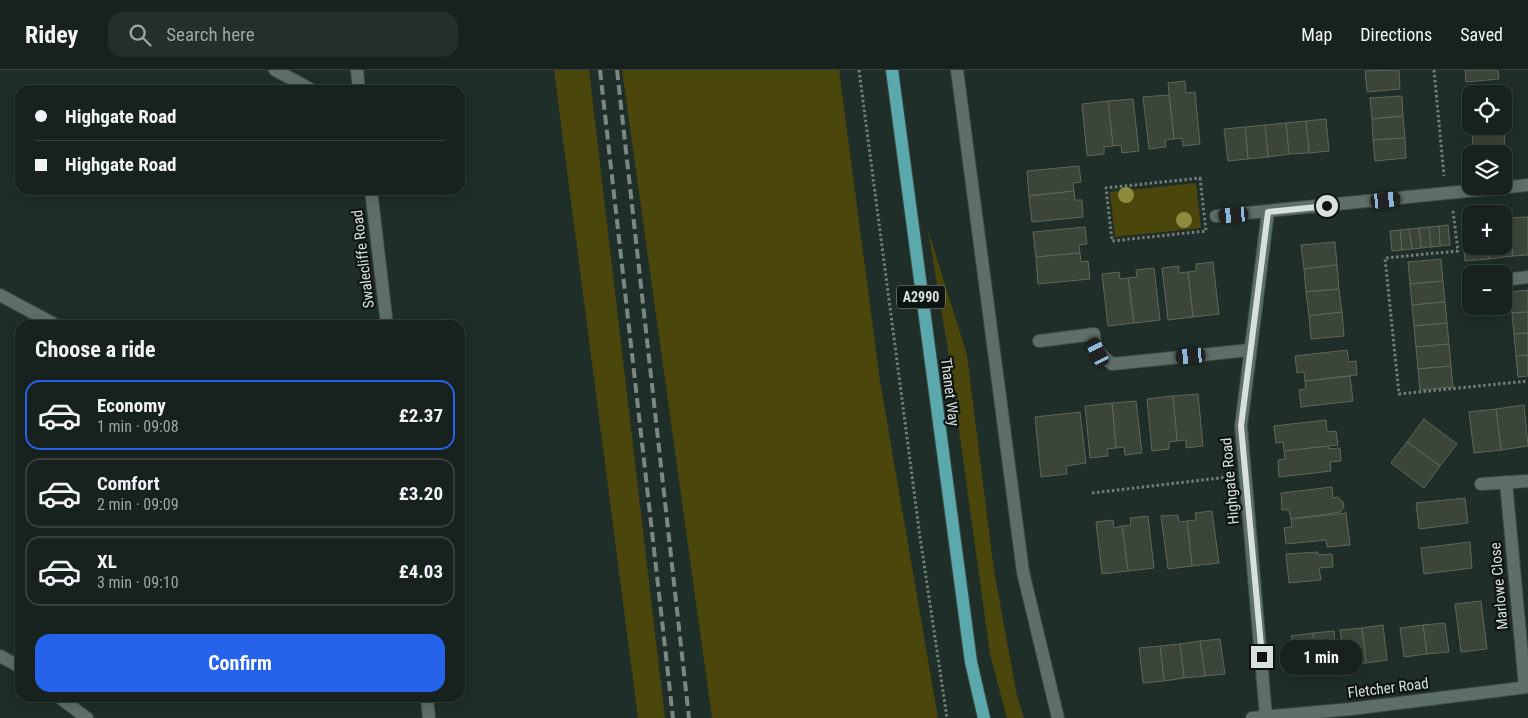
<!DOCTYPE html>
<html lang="en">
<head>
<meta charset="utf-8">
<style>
  :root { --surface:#17221e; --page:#242f2b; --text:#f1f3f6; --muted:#9ea4a4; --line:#363f3c; --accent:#2563eb }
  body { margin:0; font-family:"Roboto Condensed",sans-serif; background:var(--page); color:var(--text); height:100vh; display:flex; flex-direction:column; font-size:19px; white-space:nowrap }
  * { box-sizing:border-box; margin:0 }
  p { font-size:16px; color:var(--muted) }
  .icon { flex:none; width:28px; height:28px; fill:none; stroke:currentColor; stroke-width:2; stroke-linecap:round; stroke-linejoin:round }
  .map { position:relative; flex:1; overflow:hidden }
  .details { position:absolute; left:15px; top:250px; width:450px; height:382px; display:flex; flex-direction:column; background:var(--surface); border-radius:15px; box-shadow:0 2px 12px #0003,0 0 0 1px var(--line) }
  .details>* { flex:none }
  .hud { position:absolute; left:15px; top:15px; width:450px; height:110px; border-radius:15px; box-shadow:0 2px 12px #0003,0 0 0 1px var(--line); display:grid; align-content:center; height:110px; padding:0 20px; background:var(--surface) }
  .controls { position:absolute; left:1462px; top:15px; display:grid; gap:10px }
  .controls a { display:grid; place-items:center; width:50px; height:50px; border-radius:10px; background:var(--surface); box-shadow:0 2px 12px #0003,0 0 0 1px var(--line); font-size:25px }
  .end { position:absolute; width:22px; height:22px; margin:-11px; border:6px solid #d6e0dc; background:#111; box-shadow:0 0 0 2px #111 }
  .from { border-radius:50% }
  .bubble { position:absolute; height:35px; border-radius:15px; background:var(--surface); box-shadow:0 2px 12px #0003,0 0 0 1px var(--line); font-size:16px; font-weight:700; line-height:35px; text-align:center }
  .car { position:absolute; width:15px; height:30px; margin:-15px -8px; border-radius:6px; box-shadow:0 0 4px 1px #0007; background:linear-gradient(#222 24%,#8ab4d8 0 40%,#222 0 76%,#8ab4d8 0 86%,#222 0) }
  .hud b { display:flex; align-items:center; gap:18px; height:48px; font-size:19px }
  .hud b+b { border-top:1px solid var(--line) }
  .hud i { width:12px; height:12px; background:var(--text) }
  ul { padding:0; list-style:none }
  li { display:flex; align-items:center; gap:15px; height:70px; margin:0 10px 8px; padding:0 10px; border:2px solid var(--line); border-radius:15px }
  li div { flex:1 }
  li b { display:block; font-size:19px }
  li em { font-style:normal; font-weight:700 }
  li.on { border-color:var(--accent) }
  li>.icon { width:45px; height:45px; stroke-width:1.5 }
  h2 { padding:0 20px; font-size:22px; line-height:60px }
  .action { display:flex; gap:10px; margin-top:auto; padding:10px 20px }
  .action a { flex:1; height:58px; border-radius:15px; background:var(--accent); color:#fff; font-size:20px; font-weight:700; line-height:58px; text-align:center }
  header { display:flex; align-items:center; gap:30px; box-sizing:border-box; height:70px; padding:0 25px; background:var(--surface); border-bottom:1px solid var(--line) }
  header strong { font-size:24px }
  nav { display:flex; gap:28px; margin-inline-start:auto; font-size:18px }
  .search { width:350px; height:45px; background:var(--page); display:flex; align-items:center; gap:12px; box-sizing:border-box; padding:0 18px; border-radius:15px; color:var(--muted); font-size:19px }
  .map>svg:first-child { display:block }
</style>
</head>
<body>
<header>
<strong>Ridey</strong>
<div class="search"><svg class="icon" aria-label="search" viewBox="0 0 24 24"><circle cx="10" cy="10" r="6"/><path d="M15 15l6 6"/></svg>Search here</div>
<nav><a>Map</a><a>Directions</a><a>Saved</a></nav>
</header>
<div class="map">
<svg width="1528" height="648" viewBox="0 0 1528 648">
  <rect width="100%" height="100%" fill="#1f2e28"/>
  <g fill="#4b460b">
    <polygon points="554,0 589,0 665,648 638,648"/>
    <polygon points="622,0 839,0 880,311 938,648 712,648"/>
    <polygon points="1196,113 1201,158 1115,167 1110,122"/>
    <polygon points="928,160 967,285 994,501 1017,626 1024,648 1007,648 990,584 948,280"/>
  </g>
  <g fill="#3c4539" stroke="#5e675a">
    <polygon points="1399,0 1400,19 1367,22 1365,1"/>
    <polygon points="1465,0 1498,0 1499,9 1466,12"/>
    <polygon points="1185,11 1186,23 1195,22 1200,74 1183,76 1182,68 1174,69 1168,13"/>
    <polygon points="1501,16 1501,24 1471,24 1470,39 1469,18"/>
    <polygon points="1169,25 1174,69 1165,70 1166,77 1149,79 1143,27"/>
    <polygon points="1402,26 1403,46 1372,49 1370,28"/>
    <polygon points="1133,29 1139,81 1122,83 1121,75 1113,76 1108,31"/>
    <polygon points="1108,31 1113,76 1104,77 1104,84 1087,86 1082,34"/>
    <polygon points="1403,46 1405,68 1373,70 1372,49"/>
    <polygon points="1326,49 1329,81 1309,83 1306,51"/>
    <polygon points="1306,51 1309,83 1289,84 1286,53"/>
    <polygon points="1286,53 1289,84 1268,87 1265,55"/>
    <polygon points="1265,55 1268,87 1248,89 1245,57"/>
    <polygon points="1472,56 1503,56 1504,58 1472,60"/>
    <polygon points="1245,57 1248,89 1228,91 1224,59"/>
    <polygon points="1504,58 1505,79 1473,81 1472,60"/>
    <polygon points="1405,68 1406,88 1375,91 1373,70"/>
    <polygon points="1079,96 1081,112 1073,113 1074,121 1029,126 1027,101"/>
    <polygon points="1074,121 1075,130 1082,130 1083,147 1032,152 1029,126"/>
    <polygon points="1528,147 1528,185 1513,186 1509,148"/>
    <polygon points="1509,148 1513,186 1489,189 1488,176 1504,176 1504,149"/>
    <polygon points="1471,152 1471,176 1488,176 1489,189 1465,191 1461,153"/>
    <polygon points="1448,155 1450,175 1440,176 1439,156"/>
    <polygon points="1439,156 1440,176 1431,177 1429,157"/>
    <polygon points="1085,157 1087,174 1079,175 1080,183 1036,187 1033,162"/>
    <polygon points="1429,157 1431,177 1421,178 1419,158"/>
    <polygon points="1419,158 1421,178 1412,179 1409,159"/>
    <polygon points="1409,159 1412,179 1402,180 1400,160"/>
    <polygon points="1400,160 1402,180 1392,181 1390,161"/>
    <polygon points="1335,172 1337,195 1304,199 1301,175"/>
    <polygon points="1080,183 1081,192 1088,191 1090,209 1038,214 1036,187"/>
    <polygon points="1441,189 1443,211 1410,214 1408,192"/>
    <polygon points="1213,192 1219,244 1193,247 1188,202 1196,201 1196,194"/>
    <polygon points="1337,195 1339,219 1306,222 1304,199"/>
    <polygon points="1179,196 1179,203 1188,202 1193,247 1168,250 1162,198"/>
    <polygon points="1154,198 1160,250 1134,253 1128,208 1137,207 1136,200"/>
    <polygon points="1119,202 1120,209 1128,208 1134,253 1108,256 1102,204"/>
    <polygon points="1443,211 1445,232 1412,235 1410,214"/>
    <polygon points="1339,219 1342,242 1309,246 1306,222"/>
    <polygon points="1528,220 1528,242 1512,243 1510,222"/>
    <polygon points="1445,232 1447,253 1414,256 1412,235"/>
    <polygon points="1342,242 1344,266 1311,269 1309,246"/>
    <polygon points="1528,242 1528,263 1514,264 1512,243"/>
    <polygon points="1447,253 1449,274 1416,277 1414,256"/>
    <polygon points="1528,263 1528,285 1516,286 1514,264"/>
    <polygon points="1449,274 1451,296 1418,299 1416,277"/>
    <polygon points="1347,280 1349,292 1356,291 1357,305 1305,311 1304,302 1297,303 1295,286"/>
    <polygon points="1528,285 1528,306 1518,307 1516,286"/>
    <polygon points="1451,296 1453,317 1420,320 1418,299"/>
    <polygon points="1350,306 1353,331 1301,337 1299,320 1306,319 1305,311"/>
    <polygon points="1198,324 1203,376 1186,378 1186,370 1177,371 1173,326"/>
    <polygon points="1173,326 1177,371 1169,372 1169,379 1152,381 1147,329"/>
    <polygon points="1136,331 1142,383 1125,385 1124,377 1116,378 1112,333"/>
    <polygon points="1112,333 1116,378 1107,379 1108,386 1090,388 1085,336"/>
    <polygon points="1524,335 1528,376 1501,380 1496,339"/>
    <polygon points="1496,339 1501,380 1474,383 1469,342"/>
    <polygon points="1080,342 1086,393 1066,396 1067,404 1041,407 1035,347"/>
    <polygon points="1424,349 1457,374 1440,396 1407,372"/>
    <polygon points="1326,350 1327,362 1336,361 1338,375 1284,381 1283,372 1276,373 1274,356"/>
    <polygon points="1407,372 1440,396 1424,418 1391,393"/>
    <polygon points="1329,376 1329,379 1340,378 1341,391 1330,392 1331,401 1279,407 1278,390 1285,389 1284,381"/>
    <polygon points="1332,417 1333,428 1338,427 1343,432 1344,438 1340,442 1291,449 1289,440 1282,440 1281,423"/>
    <polygon points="1465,428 1468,453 1419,459 1416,433"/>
    <polygon points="1212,441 1219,493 1192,496 1187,451 1196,450 1195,443"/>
    <polygon points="1346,443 1350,475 1327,477 1326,470 1286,474 1284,458 1292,457 1291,449"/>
    <polygon points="1178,445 1179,452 1187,451 1192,496 1168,499 1161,446"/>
    <polygon points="1148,446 1154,498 1128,501 1122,456 1131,455 1130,448"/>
    <polygon points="1113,450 1114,458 1122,456 1128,501 1102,504 1096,452"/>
    <polygon points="1470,472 1472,498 1424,504 1421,478"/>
    <polygon points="1318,482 1318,485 1332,484 1333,497 1319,498 1321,510 1289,513 1286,484"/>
    <polygon points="1481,531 1487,579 1461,582 1455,534"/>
    <polygon points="1445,553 1449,582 1427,584 1423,555"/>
    <polygon points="1383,555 1387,590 1366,593 1362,558"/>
    <polygon points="1423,555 1427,584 1404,587 1400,558"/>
    <polygon points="1362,558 1366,593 1344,595 1340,560"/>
    <polygon points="1334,561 1337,596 1317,598 1313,563"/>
    <polygon points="1313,563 1317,598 1295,601 1291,566"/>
    <polygon points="1220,569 1225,604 1205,606 1200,571"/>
    <polygon points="1200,571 1205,606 1184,608 1180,574"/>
    <polygon points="1180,574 1184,608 1164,611 1160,576"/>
    <polygon points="1160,576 1164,611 1143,613 1139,578"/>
  </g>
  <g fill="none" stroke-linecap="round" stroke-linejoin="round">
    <g stroke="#3d4b46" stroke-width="14">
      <g id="minor">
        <polyline points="275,0 312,20"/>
        <polyline points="357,0 359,20"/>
        <polyline points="957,0 1023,502 1058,648"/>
        <polyline points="371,120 387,255"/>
        <polyline points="1216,146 1528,115"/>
        <polyline points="1504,210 1528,207"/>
        <polyline points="0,225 56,255"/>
        <path d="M1039,271L1094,264C1094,279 1101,285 1112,294L1250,280"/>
        <polyline points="1506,412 1525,617"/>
        <polyline points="1481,414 1528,411"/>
        <polyline points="0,586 20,597"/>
        <polyline points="60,628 87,648"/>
        <polyline points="427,628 429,648"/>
        <polyline points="1266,647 1241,356 1268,142"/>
        <polyline points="1252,648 1351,639 1528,617"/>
      </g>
    </g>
    <g stroke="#3d4b46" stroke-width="14">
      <polyline id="major" points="892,0 971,592 984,648"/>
    </g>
    <g stroke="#717e79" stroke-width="3" stroke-dasharray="2.5 2.5" stroke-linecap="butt">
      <polyline points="859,0 920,467 947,648"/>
      <polyline points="1434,0 1444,106"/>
      <polygon points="1200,108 1206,161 1112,171 1106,118"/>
      <polyline points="1453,141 1458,181 1385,188 1399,324 1528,311"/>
      <polyline points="1092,423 1228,407"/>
    </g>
    <use href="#minor" stroke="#5e6f69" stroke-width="12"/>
    <use href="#major" stroke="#5ba9ad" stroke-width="12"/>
    <g stroke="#7b8782" stroke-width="4" stroke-dasharray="10 5" stroke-linecap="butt">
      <polyline points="600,0 673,648"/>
      <polyline points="617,0 689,648"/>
    </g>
  </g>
  <g fill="#8b8c3e">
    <circle cx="1126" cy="125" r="8"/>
    <circle cx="1184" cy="150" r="8"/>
  </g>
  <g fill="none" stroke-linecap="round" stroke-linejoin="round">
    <polyline stroke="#d6e0dc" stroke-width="6" points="1262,587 1241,356 1268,142 1327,136"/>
  </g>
  <g text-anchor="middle" stroke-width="4.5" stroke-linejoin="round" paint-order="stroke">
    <rect fill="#0e1412" stroke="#9aa39f" stroke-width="1" x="897" y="215.5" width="48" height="23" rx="4"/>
    <g font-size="14" font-weight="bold" fill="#d6e0dc">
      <text x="921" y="232">A2990</text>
    </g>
    <g font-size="15" fill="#d6e0dc" stroke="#0e1412">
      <text transform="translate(363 189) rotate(-97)" y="5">Swalecliffe Road</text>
      <text transform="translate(950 322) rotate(83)" y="5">Thanet Way</text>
      <text transform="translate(1230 411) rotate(-95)" y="5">Highgate Road</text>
      <text transform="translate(1499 516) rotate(-95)" y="5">Marlowe Close</text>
      <text transform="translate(1388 618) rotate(-7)" y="5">Fletcher Road</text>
    </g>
  </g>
</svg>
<div class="controls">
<a><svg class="icon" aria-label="locate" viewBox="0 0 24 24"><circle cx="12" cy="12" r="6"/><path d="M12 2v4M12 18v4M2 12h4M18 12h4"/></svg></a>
<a><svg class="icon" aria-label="layers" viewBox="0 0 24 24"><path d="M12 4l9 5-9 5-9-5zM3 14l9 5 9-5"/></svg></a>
<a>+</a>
<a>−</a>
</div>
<i class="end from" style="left:1327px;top:136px"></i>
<i class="end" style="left:1262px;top:587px"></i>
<div class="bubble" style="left:1280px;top:570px;width:82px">1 min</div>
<i class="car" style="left:1386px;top:130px;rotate:84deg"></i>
<i class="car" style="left:1234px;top:145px;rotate:265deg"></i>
<i class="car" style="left:1098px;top:282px;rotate:334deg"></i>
<i class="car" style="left:1191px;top:286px;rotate:265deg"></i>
<div class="hud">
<b><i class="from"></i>Highgate Road</b>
<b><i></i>Highgate Road</b>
</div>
<section class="details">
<h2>Choose a ride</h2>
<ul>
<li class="on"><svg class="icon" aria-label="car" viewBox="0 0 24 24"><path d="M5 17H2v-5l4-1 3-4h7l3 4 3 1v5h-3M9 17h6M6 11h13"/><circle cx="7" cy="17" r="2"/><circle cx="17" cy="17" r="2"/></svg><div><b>Economy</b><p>1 min · 09:08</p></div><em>£2.37</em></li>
<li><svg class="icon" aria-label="car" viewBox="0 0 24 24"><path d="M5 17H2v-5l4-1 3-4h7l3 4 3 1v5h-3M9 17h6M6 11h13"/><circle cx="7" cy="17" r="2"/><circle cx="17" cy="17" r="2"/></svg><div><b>Comfort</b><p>2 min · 09:09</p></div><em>£3.20</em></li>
<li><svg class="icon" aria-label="car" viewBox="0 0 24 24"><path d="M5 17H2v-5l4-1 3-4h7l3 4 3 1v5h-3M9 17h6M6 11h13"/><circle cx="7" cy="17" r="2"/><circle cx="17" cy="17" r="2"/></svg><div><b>XL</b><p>3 min · 09:10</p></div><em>£4.03</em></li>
</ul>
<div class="action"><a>Confirm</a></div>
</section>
</div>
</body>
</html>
